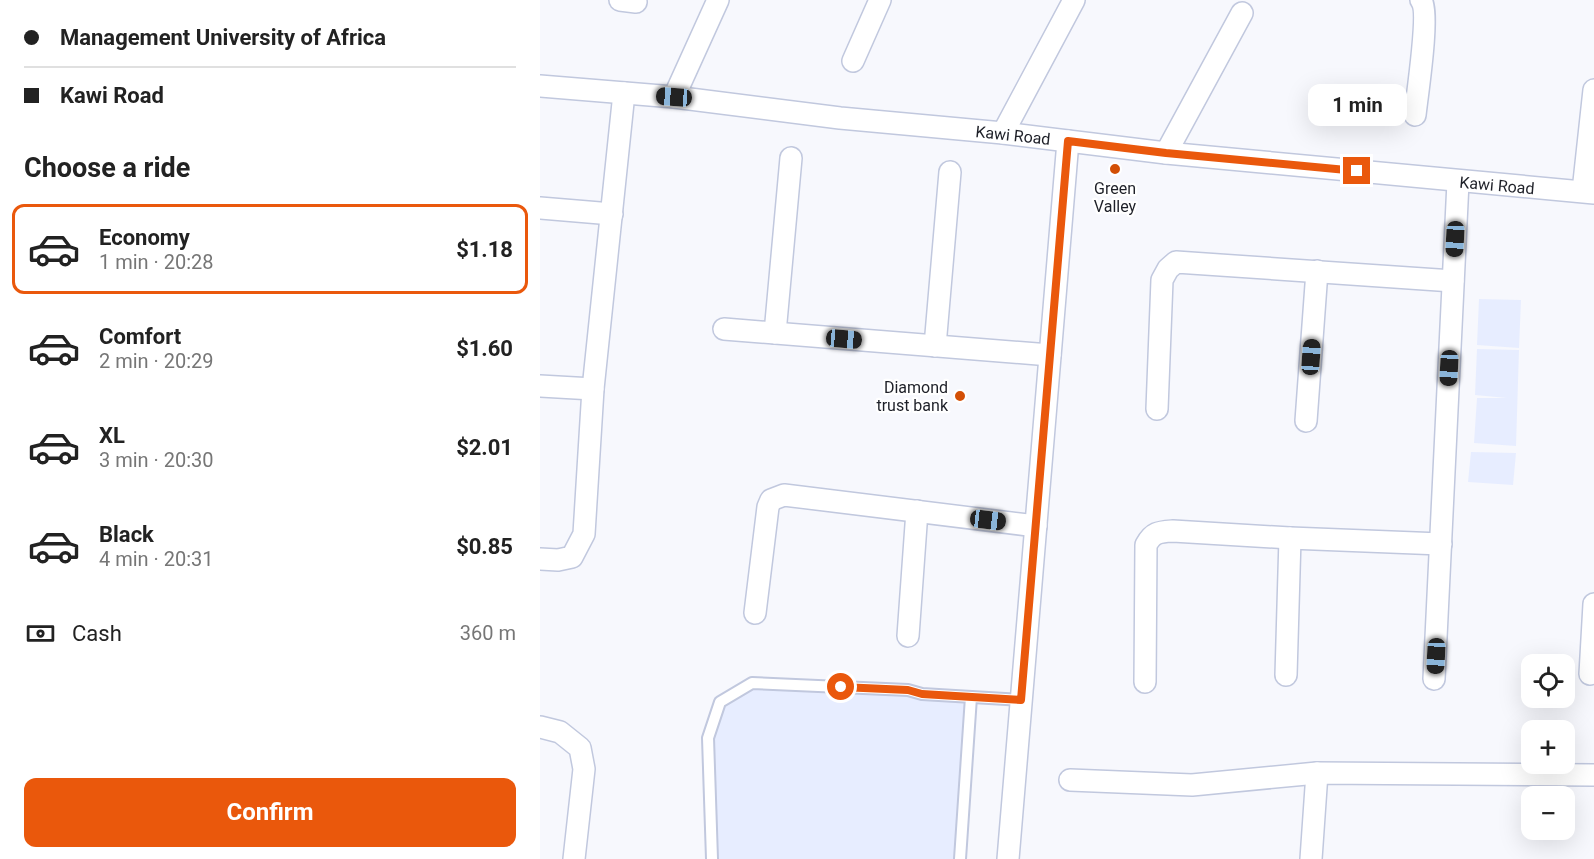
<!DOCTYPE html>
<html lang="en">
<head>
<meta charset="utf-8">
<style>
  :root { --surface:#fff; --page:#f6f6f6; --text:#222; --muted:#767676; --line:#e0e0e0; --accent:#ea580c }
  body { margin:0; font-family:Roboto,sans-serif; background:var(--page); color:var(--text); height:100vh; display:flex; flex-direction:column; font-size:22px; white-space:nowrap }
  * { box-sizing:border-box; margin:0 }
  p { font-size:20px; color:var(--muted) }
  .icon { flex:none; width:33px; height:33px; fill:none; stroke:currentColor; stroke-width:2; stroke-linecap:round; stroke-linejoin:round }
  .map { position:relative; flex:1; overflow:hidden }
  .sheet { display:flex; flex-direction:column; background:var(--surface); width:540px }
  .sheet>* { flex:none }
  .top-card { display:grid; align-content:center; height:132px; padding:0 24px; background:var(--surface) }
  .tools { position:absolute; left:981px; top:654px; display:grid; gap:12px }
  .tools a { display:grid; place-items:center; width:54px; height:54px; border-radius:12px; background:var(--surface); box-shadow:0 6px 24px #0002; font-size:30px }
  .end { position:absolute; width:27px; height:27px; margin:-14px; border:8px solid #ea580c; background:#fff; box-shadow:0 0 0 3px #fff }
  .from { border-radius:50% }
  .bubble { position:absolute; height:42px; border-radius:12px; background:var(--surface); box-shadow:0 6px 24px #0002; font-size:20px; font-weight:700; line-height:42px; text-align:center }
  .car { position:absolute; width:18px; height:36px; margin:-18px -9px; border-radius:8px; box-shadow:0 0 4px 2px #0007; background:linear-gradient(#222 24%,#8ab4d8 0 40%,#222 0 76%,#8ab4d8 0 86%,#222 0) }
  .top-card b { display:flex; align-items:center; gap:21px; height:57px; font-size:22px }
  .top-card b+b { border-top:2px solid var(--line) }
  .top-card i { width:15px; height:15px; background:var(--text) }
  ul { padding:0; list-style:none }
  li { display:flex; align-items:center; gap:18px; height:90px; margin:0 12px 9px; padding:0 12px; border:3px solid transparent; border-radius:12px }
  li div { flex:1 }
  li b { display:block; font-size:22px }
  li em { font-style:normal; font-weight:700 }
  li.on { border-color:var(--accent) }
  li>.icon { width:54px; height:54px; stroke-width:1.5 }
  h2 { padding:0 24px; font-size:27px; line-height:72px }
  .pay { display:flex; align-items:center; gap:15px; height:66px; padding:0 24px; font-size:22px }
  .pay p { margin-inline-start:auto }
  .button { display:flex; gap:12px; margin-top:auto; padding:12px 24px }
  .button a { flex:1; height:69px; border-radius:12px; background:var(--accent); color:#fff; font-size:24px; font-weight:700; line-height:69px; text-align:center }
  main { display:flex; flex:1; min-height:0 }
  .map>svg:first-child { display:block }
</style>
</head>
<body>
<main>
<section class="sheet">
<div class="top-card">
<b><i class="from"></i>Management University of Africa</b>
<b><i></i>Kawi Road</b>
</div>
<h2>Choose a ride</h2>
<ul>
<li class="on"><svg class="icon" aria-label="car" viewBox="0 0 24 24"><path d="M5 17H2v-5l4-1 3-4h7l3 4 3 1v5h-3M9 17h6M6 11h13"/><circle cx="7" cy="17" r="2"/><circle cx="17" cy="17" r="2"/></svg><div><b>Economy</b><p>1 min · 20:28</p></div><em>$1.18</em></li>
<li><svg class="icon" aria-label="car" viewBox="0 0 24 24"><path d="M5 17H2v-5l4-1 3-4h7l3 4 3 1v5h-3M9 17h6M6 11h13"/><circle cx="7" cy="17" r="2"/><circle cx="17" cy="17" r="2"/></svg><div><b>Comfort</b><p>2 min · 20:29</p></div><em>$1.60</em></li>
<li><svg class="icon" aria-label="car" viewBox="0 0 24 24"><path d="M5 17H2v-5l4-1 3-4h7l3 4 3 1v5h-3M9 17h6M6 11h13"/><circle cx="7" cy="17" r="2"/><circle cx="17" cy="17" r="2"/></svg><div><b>XL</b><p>3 min · 20:30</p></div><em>$2.01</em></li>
<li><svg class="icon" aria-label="car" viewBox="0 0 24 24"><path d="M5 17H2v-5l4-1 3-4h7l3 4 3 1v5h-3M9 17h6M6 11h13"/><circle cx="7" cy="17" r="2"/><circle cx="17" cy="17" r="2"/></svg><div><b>Black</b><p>4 min · 20:31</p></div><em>$0.85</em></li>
</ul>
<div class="pay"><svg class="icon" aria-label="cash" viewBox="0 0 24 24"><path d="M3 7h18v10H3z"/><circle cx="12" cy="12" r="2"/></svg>Cash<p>360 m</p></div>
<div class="button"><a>Confirm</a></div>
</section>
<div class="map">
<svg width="1054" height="859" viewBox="0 0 1054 859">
  <rect width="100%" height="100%" fill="#f7f8fd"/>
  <g fill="#e7edff">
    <polygon points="939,299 981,300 979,348 937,345"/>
    <polygon points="937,349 979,350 976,446 934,443 937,398 967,398 935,395"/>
    <polygon points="931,452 976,453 973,485 928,482"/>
    <polygon points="212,683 431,697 419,859 172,859 168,738 180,702"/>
  </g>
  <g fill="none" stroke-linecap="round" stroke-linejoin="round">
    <g stroke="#c1c8de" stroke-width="14">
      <g id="lane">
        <polyline points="172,859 168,738 180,702 212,683 368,690 382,694 481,700"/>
        <polyline points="420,859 431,697"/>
      </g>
    </g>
    <g stroke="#c1c8de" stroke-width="24">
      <g id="street">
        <polyline points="80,0 96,2"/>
        <polyline points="313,61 340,0"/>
        <polyline points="0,86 134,97 300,118 463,133 626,153 1054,193"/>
        <polyline points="134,97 178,0"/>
        <path d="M875,115C877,96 890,12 881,0"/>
        <polyline points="463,133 534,0"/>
        <polyline points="626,153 702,13"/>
        <polyline points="1043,191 1054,90"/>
        <polyline points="0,208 72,214"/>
        <polyline points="184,329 510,355"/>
        <polyline points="235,333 251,158"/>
        <polyline points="395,346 410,172"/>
        <polyline points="0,386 53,389"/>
        <polyline points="617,409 622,280 628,269 636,262 913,281"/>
        <polyline points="766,421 777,271"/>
        <polyline points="0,559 18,560 32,557 44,534 53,389 84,93"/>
        <polyline points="215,613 228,507 231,500 244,495 496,526"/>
        <polyline points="368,636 377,511"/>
        <polyline points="1050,674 1054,604"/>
        <polyline points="746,675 750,538"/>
        <polyline points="894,679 918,182"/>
        <path d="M605,682L606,545C613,532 619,532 633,531L750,538L901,544"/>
        <polyline points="0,727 20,732 40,748 44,769 34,859"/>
        <polyline points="530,780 652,785 777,773 1054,775"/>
        <polyline points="468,859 528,141"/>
        <polyline points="771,859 777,773"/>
      </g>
    </g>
    <use href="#lane" stroke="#fff" stroke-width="10"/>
    <use href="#street" stroke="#fff" stroke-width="21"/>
  </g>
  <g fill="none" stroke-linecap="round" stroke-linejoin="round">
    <polyline stroke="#ea580c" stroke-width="8" points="301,687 368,690 382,694 481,700 528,141 626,153 817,171"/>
  </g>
  <g fill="#d34f06" stroke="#fff" stroke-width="2">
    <circle cx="575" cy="169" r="6"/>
    <circle cx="420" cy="396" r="6"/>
  </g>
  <g text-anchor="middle" stroke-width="4.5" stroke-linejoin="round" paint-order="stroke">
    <g font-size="16" fill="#1e2028" stroke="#fff">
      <text transform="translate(473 135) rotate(6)" y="6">Kawi Road</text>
      <text transform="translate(957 185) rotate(5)" y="6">Kawi Road</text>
    </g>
    <g font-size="16" fill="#1e2028" stroke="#fff">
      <text x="575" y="194">Green<tspan x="575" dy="18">Valley</tspan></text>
      <text x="408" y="393" text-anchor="end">Diamond<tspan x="408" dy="18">trust bank</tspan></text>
    </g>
  </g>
</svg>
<div class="tools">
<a><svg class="icon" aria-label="locate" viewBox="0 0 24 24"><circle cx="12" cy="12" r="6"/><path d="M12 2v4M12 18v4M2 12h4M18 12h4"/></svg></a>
<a>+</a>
<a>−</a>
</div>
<i class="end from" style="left:301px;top:687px"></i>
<i class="end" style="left:817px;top:171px"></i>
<div class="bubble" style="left:768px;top:84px;width:99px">1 min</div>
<i class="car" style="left:134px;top:97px;rotate:274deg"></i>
<i class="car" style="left:915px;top:239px;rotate:183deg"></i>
<i class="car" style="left:304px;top:339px;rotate:95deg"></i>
<i class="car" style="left:771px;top:357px;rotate:4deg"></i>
<i class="car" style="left:909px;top:368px;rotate:183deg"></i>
<i class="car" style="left:448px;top:520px;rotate:97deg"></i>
<i class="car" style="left:896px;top:656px;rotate:183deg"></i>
</div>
</main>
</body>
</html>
